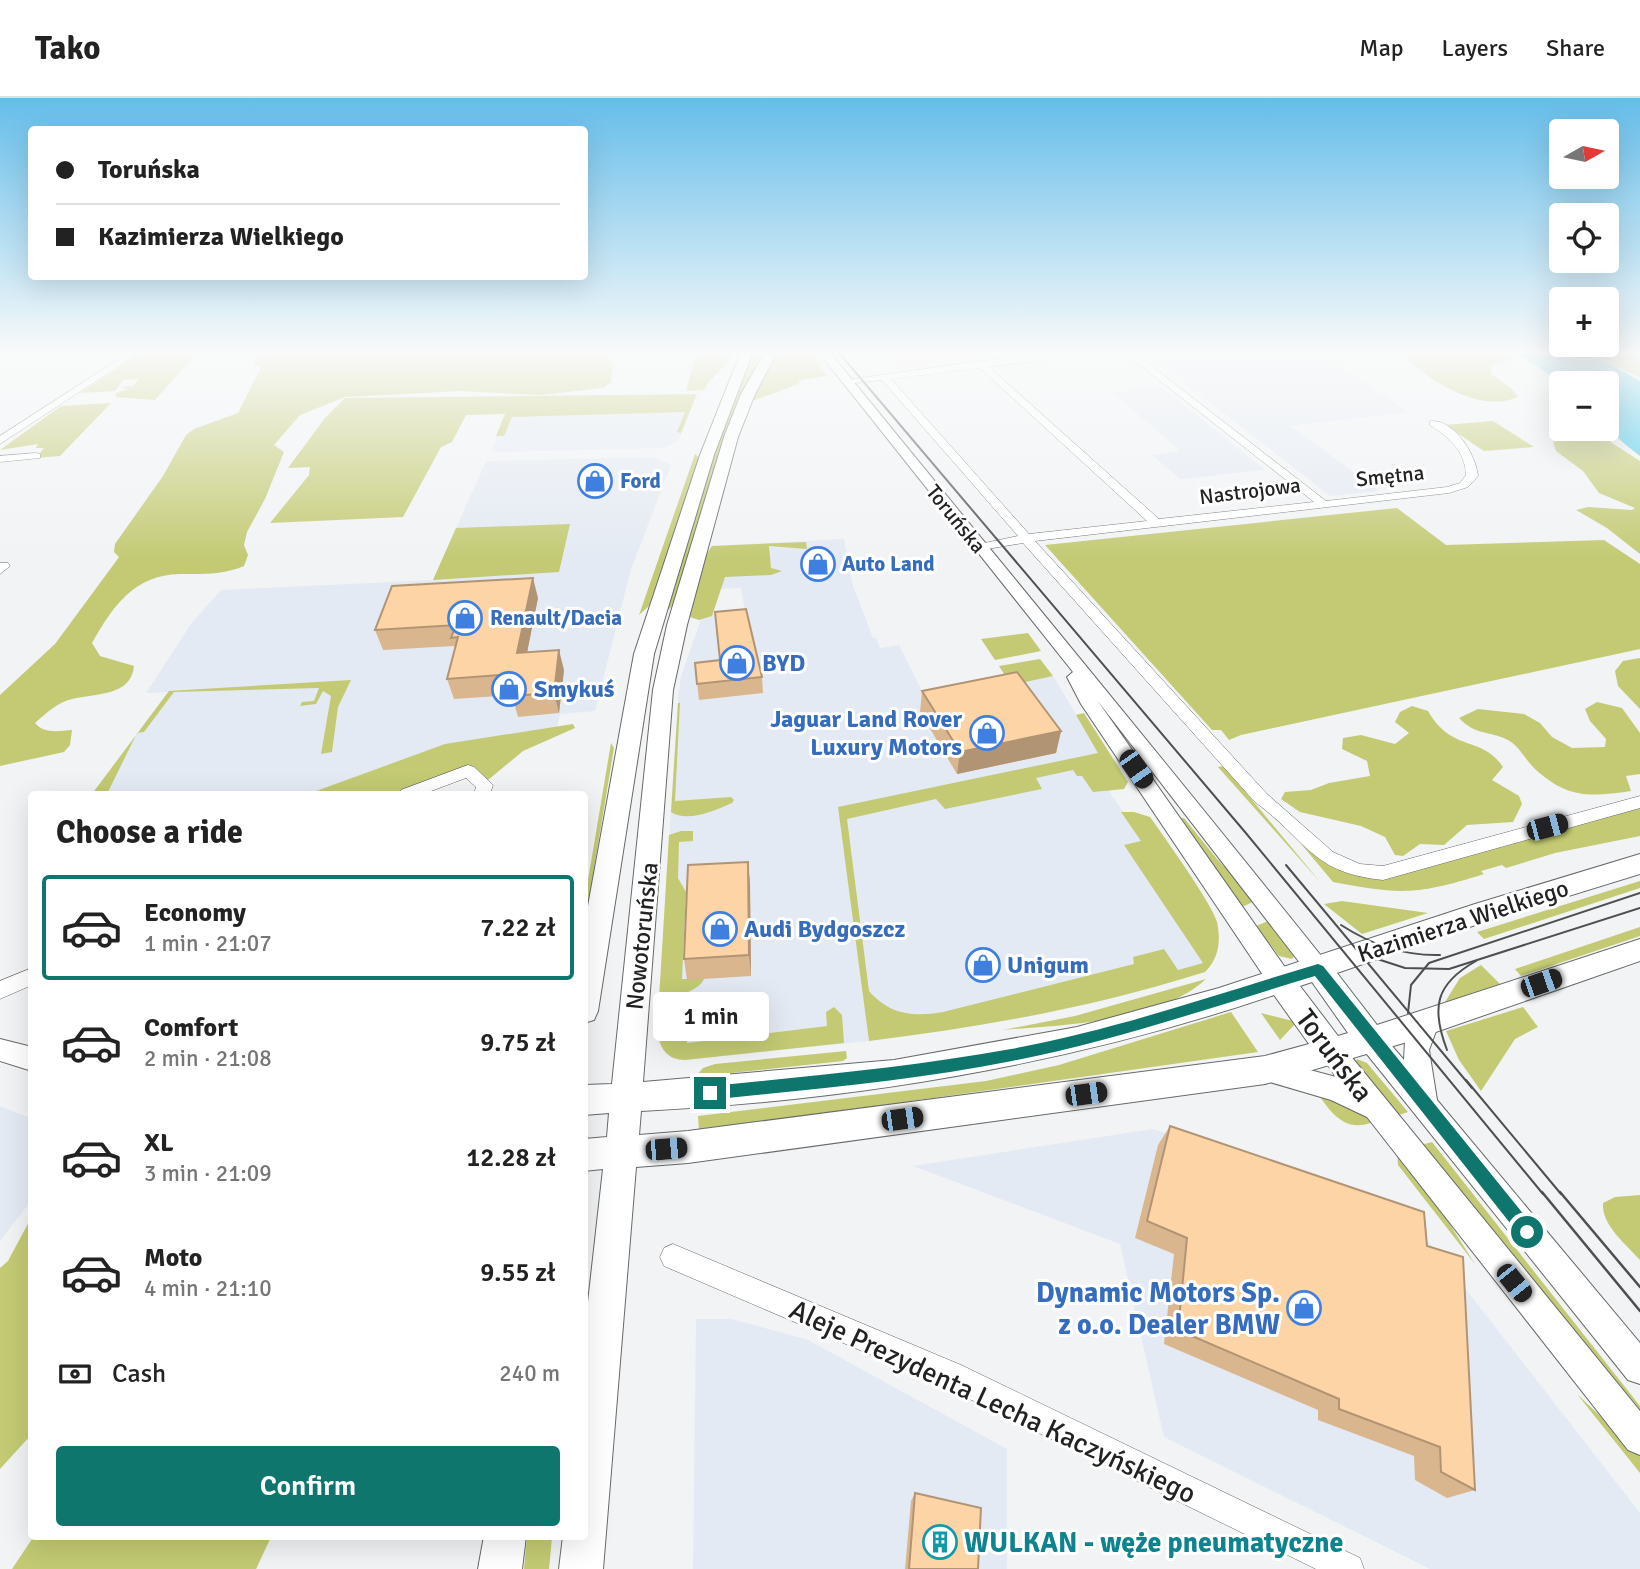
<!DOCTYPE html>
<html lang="en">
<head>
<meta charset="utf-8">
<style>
  :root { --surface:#fff; --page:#f2f2f2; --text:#222; --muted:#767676; --line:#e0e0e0; --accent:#0f766e }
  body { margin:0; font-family:Signika,sans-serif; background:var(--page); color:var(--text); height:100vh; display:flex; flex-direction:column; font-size:26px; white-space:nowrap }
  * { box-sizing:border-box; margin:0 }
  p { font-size:23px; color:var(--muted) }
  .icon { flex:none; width:38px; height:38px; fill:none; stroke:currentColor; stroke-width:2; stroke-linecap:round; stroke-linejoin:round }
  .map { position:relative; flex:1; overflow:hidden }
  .drawer { position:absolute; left:28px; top:693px; width:560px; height:749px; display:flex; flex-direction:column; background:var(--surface); border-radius:7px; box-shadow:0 7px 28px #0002 }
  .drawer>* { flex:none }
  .top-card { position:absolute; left:28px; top:28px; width:560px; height:154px; border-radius:7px; box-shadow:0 7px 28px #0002; display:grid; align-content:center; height:154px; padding:0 28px; background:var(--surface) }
  .needle { width:46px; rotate:81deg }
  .fabs { position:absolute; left:1549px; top:21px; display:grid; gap:14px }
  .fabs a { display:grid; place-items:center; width:70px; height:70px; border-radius:7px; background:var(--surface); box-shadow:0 7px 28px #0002; font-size:35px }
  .end { position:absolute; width:32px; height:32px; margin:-16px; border:9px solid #0f766e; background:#fff; box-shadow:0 0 0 4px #fff }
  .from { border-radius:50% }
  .bubble { position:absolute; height:49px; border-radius:7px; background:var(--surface); box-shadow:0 7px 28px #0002; font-size:23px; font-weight:600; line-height:49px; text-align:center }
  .car { position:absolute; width:21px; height:42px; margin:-21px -10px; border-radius:9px; box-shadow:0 0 5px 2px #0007; background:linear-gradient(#222 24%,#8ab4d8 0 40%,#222 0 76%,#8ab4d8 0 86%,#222 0) }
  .top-card b { display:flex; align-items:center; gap:24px; height:66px; font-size:26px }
  .top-card b+b { border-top:2px solid var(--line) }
  .top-card i { width:18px; height:18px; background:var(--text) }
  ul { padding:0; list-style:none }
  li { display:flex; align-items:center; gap:21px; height:105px; margin:0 14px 10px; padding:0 14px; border:4px solid transparent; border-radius:7px }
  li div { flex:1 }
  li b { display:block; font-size:26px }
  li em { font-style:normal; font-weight:600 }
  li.on { border-color:var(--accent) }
  li>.icon { width:63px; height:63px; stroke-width:1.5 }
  h2 { padding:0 28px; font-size:32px; line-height:84px }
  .pay { display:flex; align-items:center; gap:18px; height:77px; padding:0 28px; font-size:26px }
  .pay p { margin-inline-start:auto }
  .primary-button { display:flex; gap:14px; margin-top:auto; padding:14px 28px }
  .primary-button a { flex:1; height:80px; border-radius:7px; background:var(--accent); color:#fff; font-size:28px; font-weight:600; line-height:80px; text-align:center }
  header { display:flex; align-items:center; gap:42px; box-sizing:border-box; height:98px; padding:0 35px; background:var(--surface); border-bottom:2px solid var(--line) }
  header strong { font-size:33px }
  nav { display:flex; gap:38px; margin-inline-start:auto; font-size:24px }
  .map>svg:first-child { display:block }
</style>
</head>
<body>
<header>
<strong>Tako</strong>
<nav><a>Map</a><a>Layers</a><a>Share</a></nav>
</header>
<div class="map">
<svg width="1640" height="1471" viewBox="0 0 1640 1471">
  <rect width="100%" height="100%" fill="#f2f3f5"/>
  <g fill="#e4eaf3">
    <polygon points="1148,256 1322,256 1409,314 1291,328 1379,393 1330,398"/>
    <polygon points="1163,290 1234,347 1265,372 1180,381 1152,357 1180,353 1113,294"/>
    <polygon points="691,311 679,342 663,350 498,354 491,352 506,316"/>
    <polygon points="653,359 671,367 631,471 595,613 560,616 557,630 383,696 92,696 168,594 146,595 191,526 221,492 433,482 486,363"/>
    <polygon points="844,441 852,485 873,540 876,540 880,550 899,547 927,603 1053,578 1115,681 1110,695 1213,840 1209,867 868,936 869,943 685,962 672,960 662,951 657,934 678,600 681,578 703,516 745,513 741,490 718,491 729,447"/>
    <polygon points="0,1008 32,1021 31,1103 0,1143"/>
    <polygon points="1153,1031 1408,1117 1640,1415 1640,1471 1430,1471 1164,1339 1120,1146 913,1068"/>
    <polygon points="696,1221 732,1221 808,1242 1007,1351 1007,1471 693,1471"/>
  </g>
  <polygon fill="#f9e5d6" points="892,256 1014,256 901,268"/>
  <g fill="#c3ca73">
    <polygon points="139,256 196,256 155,302 116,299 116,295 128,291 121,289 133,288 139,281 123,282 115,293 80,295"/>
    <path d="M259,256H607L613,269L611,284L603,290L539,297L460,293L345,299L300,317L274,347L284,354L265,401L247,434L244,447L248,457L244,468C223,477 203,476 180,476C134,477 113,508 92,545L100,558L134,568C131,599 95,595 72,601C58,604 45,616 35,625C44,636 58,633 72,632L70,647L64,654L0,668V597L55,546L114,466L119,459L114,454L115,446L163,378L186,337L194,331L238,315L261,269L254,267Z"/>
    <path d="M696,256H732C725,272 711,277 704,292L686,293Z"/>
    <polygon points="752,256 764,256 731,321 672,508 666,514 717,348"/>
    <polygon points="776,256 812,256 827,278 800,282 799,286 752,303"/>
    <path d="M1403,256H1505L1513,261L1491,268V276L1512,291L1518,299C1481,316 1428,283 1403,256Z"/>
    <polygon points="1590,256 1628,256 1640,263 1640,279"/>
    <polygon points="697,296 681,335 677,334 685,314 512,319 504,338 496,338 505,316 466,317 452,344 441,349 403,419 270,425 309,377 310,369 288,370 325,320 345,300"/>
    <polygon points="111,305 60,358 36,360 44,350 36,350 38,346 0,352 61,308"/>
    <polygon points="1493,323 1534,349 1484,353 1445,327"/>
    <polygon points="1582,331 1597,331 1612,345 1640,363 1640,456 1607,430 1576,412 1588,409 1632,412 1635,410 1599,395 1583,373 1556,353 1553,344 1565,341 1589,342"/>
    <polygon points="695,356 699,360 649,508 639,517"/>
    <polygon points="1397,410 1446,447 1604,442 1640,466 1640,551 1241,637 1229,642 1221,632 1212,632 1045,447"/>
    <polygon points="570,426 559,474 433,482 456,430"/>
    <polygon points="806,444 807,451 769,448 771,470 782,473 771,477 725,479 712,518 699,522 690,519 706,457 712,448"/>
    <polygon points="1028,535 1041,553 995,562 981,541"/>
    <polygon points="1640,560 1640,611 1618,588 1615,573 1623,563"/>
    <polygon points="1040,561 1053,578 1011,587 999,568"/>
    <polygon points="351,582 338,609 332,654 321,656 331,598 323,593 316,606 300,608 302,604 314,603 319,590 174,594 144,634 137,635 107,696 92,696 169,593"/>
    <path d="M1597,604L1622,610L1640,635V676L1626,678L1631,693C1590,699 1567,701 1534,670C1525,661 1519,648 1508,642C1488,632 1476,638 1459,620L1478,611L1524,616L1540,625L1552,639L1572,650L1605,649L1606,641L1590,623L1585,611Z"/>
    <path d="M678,605H680L675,703L731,699L734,702L732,705C716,712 687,725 671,714Z"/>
    <path d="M1412,608L1428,613C1452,655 1482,637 1503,669L1492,682L1519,698L1522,706L1513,724L1467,727L1444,747L1420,746L1403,758L1395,757L1385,739L1361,728L1300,714L1281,701L1285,694L1311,692L1329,685L1370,678L1367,663L1342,651L1343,640L1361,637L1395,646L1409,635L1395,624L1400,614Z"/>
    <path d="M1084,615L1128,684L1124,691L1093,694L1082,678H1077L1073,672L1036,680L1042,691L945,711L936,701L847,721L869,893C890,917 913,919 943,914L1134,866L1133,859L1164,851L1178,872L1203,865L1124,747L1141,743L1121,714H1134L1150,719C1163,737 1213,807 1217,824C1221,843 1219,860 1205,874C1094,909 984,929 869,943L838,709L1098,655L1076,617Z"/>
    <polygon points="573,626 575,630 523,653 488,682 474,670 461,670 394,696 308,696 445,646"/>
    <polygon points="611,645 614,650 585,824 585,800"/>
    <polygon points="1224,668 1321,785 1218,669"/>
    <path d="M1271,710C1307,750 1331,785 1391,779L1640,710V738L1555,755L1506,770L1502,767L1481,773L1484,776C1418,797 1400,797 1333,784Z"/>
    <polygon points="1181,720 1184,720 1217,761 1257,802 1242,809"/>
    <path d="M681,733H693V743L679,744L678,780L686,794L682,881H704C698,894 680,893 673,907L675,915L686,925L687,945L827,928L826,914L834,909L842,917L844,945L685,962C668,962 660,951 657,934L669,737Z"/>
    <polygon points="1640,783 1640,790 1484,841 1477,834"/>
    <polygon points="1342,803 1428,815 1362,836 1324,806"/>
    <polygon points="1273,821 1296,855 1292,861 1279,858 1256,828"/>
    <polygon points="1640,829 1640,838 1521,878 1515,871"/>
    <polygon points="1481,867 1500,886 1445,904 1460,880"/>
    <path d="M1206,881C1160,924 1064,927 1003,932L1075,918Z"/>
    <polygon points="1523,909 1538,929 1515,941 1481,993 1459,962 1446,933"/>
    <polygon points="1231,914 1258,954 699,1033 698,1018 986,983 1059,967"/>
    <polygon points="1261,915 1297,924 1280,942"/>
    <polygon points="846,953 847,960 843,963 695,979 703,970 715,966"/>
    <polygon points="1357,961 1367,965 1408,1014 1393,1019 1355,965"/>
    <path d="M1315,992L1365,1016L1373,1024C1344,1036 1330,1013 1315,992Z"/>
    <polygon points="1432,1044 1640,1308 1640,1324 1417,1048"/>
    <polygon points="1397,1055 1418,1076 1475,1166 1398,1067"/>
    <path d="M1640,1097V1162C1627,1147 1601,1127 1603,1105L1615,1099Z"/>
    <polygon points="31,1120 31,1337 0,1371 0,1170 8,1163"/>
    <polygon points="1577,1296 1640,1356 1640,1375"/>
    <polygon points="34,1438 271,1438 271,1439 256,1471 12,1471"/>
    <polygon points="527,1439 552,1439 549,1471 524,1471"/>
  </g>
  <path fill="#40caee" d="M1519,256H1592L1640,283V358C1604,330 1606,330 1606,285H1561Z"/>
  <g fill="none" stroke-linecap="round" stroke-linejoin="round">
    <g stroke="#67696a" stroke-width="1">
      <g id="minor">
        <polygon points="127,256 137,256 0,346 0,338"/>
        <path d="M1059,256H1086L989,269L1159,421L1314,404L1126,256H1136L1326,403L1447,389L1460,385L1466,377C1465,353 1450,340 1430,327V323C1455,321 1476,357 1478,378L1468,389L1449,395L1035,443L1267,696L1333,754L1360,766L1383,768L1640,698V710L1383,782C1311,775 1307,742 1255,704L1023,445L975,453V447L1018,438L882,282L845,286L840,283L980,263ZM980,270L1147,423L1029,436L891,281Z"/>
        <polygon points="36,355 40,356 40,360 0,364 0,358"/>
        <polygon points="0,465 8,465 10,468 0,476"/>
        <polygon points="468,667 474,669 493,687 490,696 474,696 476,689 466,680 423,696 399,696 401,692"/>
        <polygon points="32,870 32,887 0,901 0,883"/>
        <polygon points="673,1146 961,1267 1360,1460 1364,1471 1316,1471 941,1287 664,1168 660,1159 664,1150"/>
      </g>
    </g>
    <g stroke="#67696a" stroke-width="2">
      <g id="tertiary">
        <path d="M820,256H831C996,459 1163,660 1326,864L1330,871L1326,878L1318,881L1310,878L1097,602L1289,875L1292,882L1289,889L1280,892L1271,889L1081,606L1067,579L1073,574Z"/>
        <polygon points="1426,914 1435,917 1439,925 1429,952 1437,1002 1640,1245 1640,1286 1628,1282 1362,950 1358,942 1362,934 1371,931 1380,934 1404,962 1405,943 1417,917"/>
        <polygon points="0,941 32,949 32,973 0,963"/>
        <polygon points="1332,942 1341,946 1640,1313 1640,1357 1628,1352 1367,1019 1331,1002 1256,980 1252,972 1256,964 1265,960 1336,979 1319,954 1323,946"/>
      </g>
    </g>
    <g stroke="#67696a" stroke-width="2">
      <g id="secondary">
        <polygon points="740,256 752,256 714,357 654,556 598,913 594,922 584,925 584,830 634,556 700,357"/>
        <path d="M764,256H776L755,296L738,339L687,527L673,592L643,984L894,962L1077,929L1219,890L1475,806L1640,756V776L1484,824L1337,875L1377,927L1640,841V863L1407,944L1265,986L688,1065L636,1069L603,1471H559L563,1438H584V1240L603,1071L584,1073V1041L607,1039L609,1015L584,1017V987L612,986L653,592L667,527L724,339L741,296ZM1312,884L1348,935L1338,938L1300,888ZM1274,897L1309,946L1265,958L688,1033L639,1037L641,1013C858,1002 1068,967 1274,897Z"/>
        <polygon points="484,1438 526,1438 522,1471 478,1471"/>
      </g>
    </g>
    <use href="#minor" fill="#fff" fill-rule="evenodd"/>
    <use href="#tertiary" fill="#fff" fill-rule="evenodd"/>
    <use href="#secondary" fill="#fff" fill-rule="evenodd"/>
    <g stroke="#4e4f50" stroke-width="2">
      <polyline points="840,256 1245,734 1543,1096"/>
      <polyline points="1286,767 1472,990"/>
      <path d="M1341,827C1372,847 1403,858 1440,857"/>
      <polyline points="1362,856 1405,870 1449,871 1640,810"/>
      <polyline points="1408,915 1411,887 1429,865 1640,795"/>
      <path d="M1447,952C1431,910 1435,886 1476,863"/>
      <polyline points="1466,982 1561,1096"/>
    </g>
    <g stroke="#4e4f50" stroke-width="2.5">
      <polyline points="1542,1094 1640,1213"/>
      <polyline points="1560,1094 1640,1189"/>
    </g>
  </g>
  <g fill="#dab68f">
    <polygon points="538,500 527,554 564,572 559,615 518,619 512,597 454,601 447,581 455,551 454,548 383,552 375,532"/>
    <polygon points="695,565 762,579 763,595 699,602"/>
    <polygon points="922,593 1061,633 1056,655 957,676 920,614"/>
    <polygon points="748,764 750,786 751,878 687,882 684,861"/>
    <polygon points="1170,1028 1427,1148 1475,1392 1447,1400 1415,1382 1414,1358 1318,1322 1318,1312 1164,1246 1174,1156 1135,1140 1158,1047"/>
    <polygon points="915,1395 978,1471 905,1471 911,1403"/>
  </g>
  <g fill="#b19474">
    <polygon points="533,480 538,500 523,575 517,555"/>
    <polygon points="559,552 564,572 559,615 554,595"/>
    <polygon points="1061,633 1056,655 957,676 960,654"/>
    <polygon points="748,764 750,786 751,878 749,857"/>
  </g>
  <g fill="#fdd4a6" stroke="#b19474" stroke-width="2">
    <polygon points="533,480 517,555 559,552 554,595 511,598 515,576 447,581 458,539 451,540 456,527 375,532 392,488"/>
    <polygon points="746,511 762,579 697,586 695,565 720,562 715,514"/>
    <polygon points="1017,574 1061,633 960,654 922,593"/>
    <polygon points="748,764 749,857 684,861 688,767"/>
    <polygon points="1170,1028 1424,1114 1427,1148 1463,1159 1475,1392 1441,1374 1440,1349 1339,1311 1339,1301 1178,1232 1187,1140 1147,1123"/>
    <polygon points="915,1395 981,1410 978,1471 909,1471"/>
  </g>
  <linearGradient id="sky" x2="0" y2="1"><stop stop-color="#65bdea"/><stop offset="0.55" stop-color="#f9fafa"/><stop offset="1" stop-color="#f9fafa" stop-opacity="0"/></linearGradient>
  <rect width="1640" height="462" fill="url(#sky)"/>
  <path fill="#0f766e" d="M1318,866L1323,868L1533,1128V1139H1521L1315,878C1215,908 1115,943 1012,963C913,983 811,991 710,1002L703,995L710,988C811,978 912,969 1011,951C1115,932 1217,896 1318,866Z"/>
  <defs>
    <g id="shop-ring" transform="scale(1.75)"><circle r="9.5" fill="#fff" stroke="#3f7fe0" stroke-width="1.5"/><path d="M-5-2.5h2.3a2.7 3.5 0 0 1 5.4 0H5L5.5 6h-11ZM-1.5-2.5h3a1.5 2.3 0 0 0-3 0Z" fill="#3f7fe0"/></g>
    <g id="building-ring" transform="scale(1.75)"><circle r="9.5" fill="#fff" stroke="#0f9aa8" stroke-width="1.5"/><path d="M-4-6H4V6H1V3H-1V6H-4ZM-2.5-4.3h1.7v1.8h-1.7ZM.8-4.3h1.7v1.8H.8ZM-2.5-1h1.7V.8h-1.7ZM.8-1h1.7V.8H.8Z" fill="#0f9aa8"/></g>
  </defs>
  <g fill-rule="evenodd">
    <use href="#shop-ring" x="595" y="383"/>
    <use href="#shop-ring" x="818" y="466"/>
    <use href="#shop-ring" x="465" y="520"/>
    <use href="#shop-ring" x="737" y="565"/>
    <use href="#shop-ring" x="509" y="591"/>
    <use href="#shop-ring" x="987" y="635"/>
    <use href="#shop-ring" x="720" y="831"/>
    <use href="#shop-ring" x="983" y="867"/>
    <use href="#shop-ring" x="1304" y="1210"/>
    <use href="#building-ring" x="940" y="1444"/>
  </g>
  <g text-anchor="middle" stroke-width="6" stroke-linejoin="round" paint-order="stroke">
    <g font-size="21" fill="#222223" stroke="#fff">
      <text transform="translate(1390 378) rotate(-6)" y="7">Smętna</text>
      <text transform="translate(1250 393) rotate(-7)" y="7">Nastrojowa</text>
      <text transform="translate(956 421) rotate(51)" y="7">Toruńska</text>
    </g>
    <g font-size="21" font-weight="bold" fill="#366cbe" stroke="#fff" text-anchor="start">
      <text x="620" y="390">Ford</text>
      <text x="842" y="473">Auto Land</text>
      <text x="490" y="527">Renault/Dacia</text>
    </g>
    <g font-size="24" font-weight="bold" fill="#366cbe" stroke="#fff" text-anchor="start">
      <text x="762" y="573">BYD</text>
      <text x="534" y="599">Smykuś</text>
      <text x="962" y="629" text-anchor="end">Jaguar Land Rover<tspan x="962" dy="28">Luxury Motors</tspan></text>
      <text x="744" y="839">Audi Bydgoszcz</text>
      <text x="1007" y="875">Unigum</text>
    </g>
    <g font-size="24" fill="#222223" stroke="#fff">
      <text transform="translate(1463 823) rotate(-18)" y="8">Kazimierza Wielkiego</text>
      <text transform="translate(642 838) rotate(-84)" y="8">Nowotoruńska</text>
    </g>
    <g font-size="28" fill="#222223" stroke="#fff">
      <text transform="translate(1335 957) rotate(53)" y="10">Toruńska</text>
      <text transform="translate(993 1303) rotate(25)" y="10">Aleje Prezydenta Lecha Kaczyńskiego</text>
    </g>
    <g font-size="28" font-weight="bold" fill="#366cbe" stroke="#fff" text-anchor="end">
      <text x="1280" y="1204">Dynamic Motors Sp.<tspan x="1280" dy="32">z o.o. Dealer BMW</tspan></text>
    </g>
    <g font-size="28" font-weight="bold" fill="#0d838f" stroke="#fff" text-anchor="start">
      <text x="964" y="1454">WULKAN - węże pneumatyczne</text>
    </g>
  </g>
</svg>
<div class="fabs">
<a><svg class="needle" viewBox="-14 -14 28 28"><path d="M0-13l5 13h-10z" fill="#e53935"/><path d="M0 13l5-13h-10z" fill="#767676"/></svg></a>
<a><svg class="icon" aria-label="locate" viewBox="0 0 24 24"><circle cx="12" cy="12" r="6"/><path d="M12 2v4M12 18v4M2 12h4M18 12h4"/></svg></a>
<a>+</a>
<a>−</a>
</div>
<i class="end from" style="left:1527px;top:1134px"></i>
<i class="end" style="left:710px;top:995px"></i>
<div class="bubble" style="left:653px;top:894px;width:116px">1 min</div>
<i class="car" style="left:1136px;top:671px;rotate:145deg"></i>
<i class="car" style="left:1547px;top:729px;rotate:75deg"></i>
<i class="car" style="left:1541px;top:885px;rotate:71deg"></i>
<i class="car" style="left:1086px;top:996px;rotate:82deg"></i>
<i class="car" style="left:902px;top:1021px;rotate:82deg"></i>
<i class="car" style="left:666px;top:1051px;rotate:85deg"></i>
<i class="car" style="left:1514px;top:1185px;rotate:141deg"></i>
<div class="top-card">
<b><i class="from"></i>Toruńska</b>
<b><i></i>Kazimierza Wielkiego</b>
</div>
<section class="drawer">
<h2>Choose a ride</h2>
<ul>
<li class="on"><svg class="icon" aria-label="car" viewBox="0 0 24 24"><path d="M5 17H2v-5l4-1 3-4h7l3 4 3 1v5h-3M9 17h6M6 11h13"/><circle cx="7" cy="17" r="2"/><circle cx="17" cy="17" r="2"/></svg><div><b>Economy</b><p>1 min · 21:07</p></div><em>7.22 zł</em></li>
<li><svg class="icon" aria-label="car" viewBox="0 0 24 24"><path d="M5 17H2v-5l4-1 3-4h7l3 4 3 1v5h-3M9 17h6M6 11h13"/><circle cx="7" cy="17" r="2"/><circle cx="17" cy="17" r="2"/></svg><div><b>Comfort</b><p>2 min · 21:08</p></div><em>9.75 zł</em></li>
<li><svg class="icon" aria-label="car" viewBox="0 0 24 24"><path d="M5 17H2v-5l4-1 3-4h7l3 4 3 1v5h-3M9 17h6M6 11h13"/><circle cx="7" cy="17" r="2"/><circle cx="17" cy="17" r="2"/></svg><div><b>XL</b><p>3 min · 21:09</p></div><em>12.28 zł</em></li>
<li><svg class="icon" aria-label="car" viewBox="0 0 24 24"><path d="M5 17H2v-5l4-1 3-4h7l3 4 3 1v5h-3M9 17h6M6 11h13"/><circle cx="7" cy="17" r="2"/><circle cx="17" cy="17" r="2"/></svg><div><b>Moto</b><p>4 min · 21:10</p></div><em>9.55 zł</em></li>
</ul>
<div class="pay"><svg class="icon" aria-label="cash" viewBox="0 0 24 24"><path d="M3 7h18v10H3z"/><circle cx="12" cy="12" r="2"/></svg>Cash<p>240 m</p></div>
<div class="primary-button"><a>Confirm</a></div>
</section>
</div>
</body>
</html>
